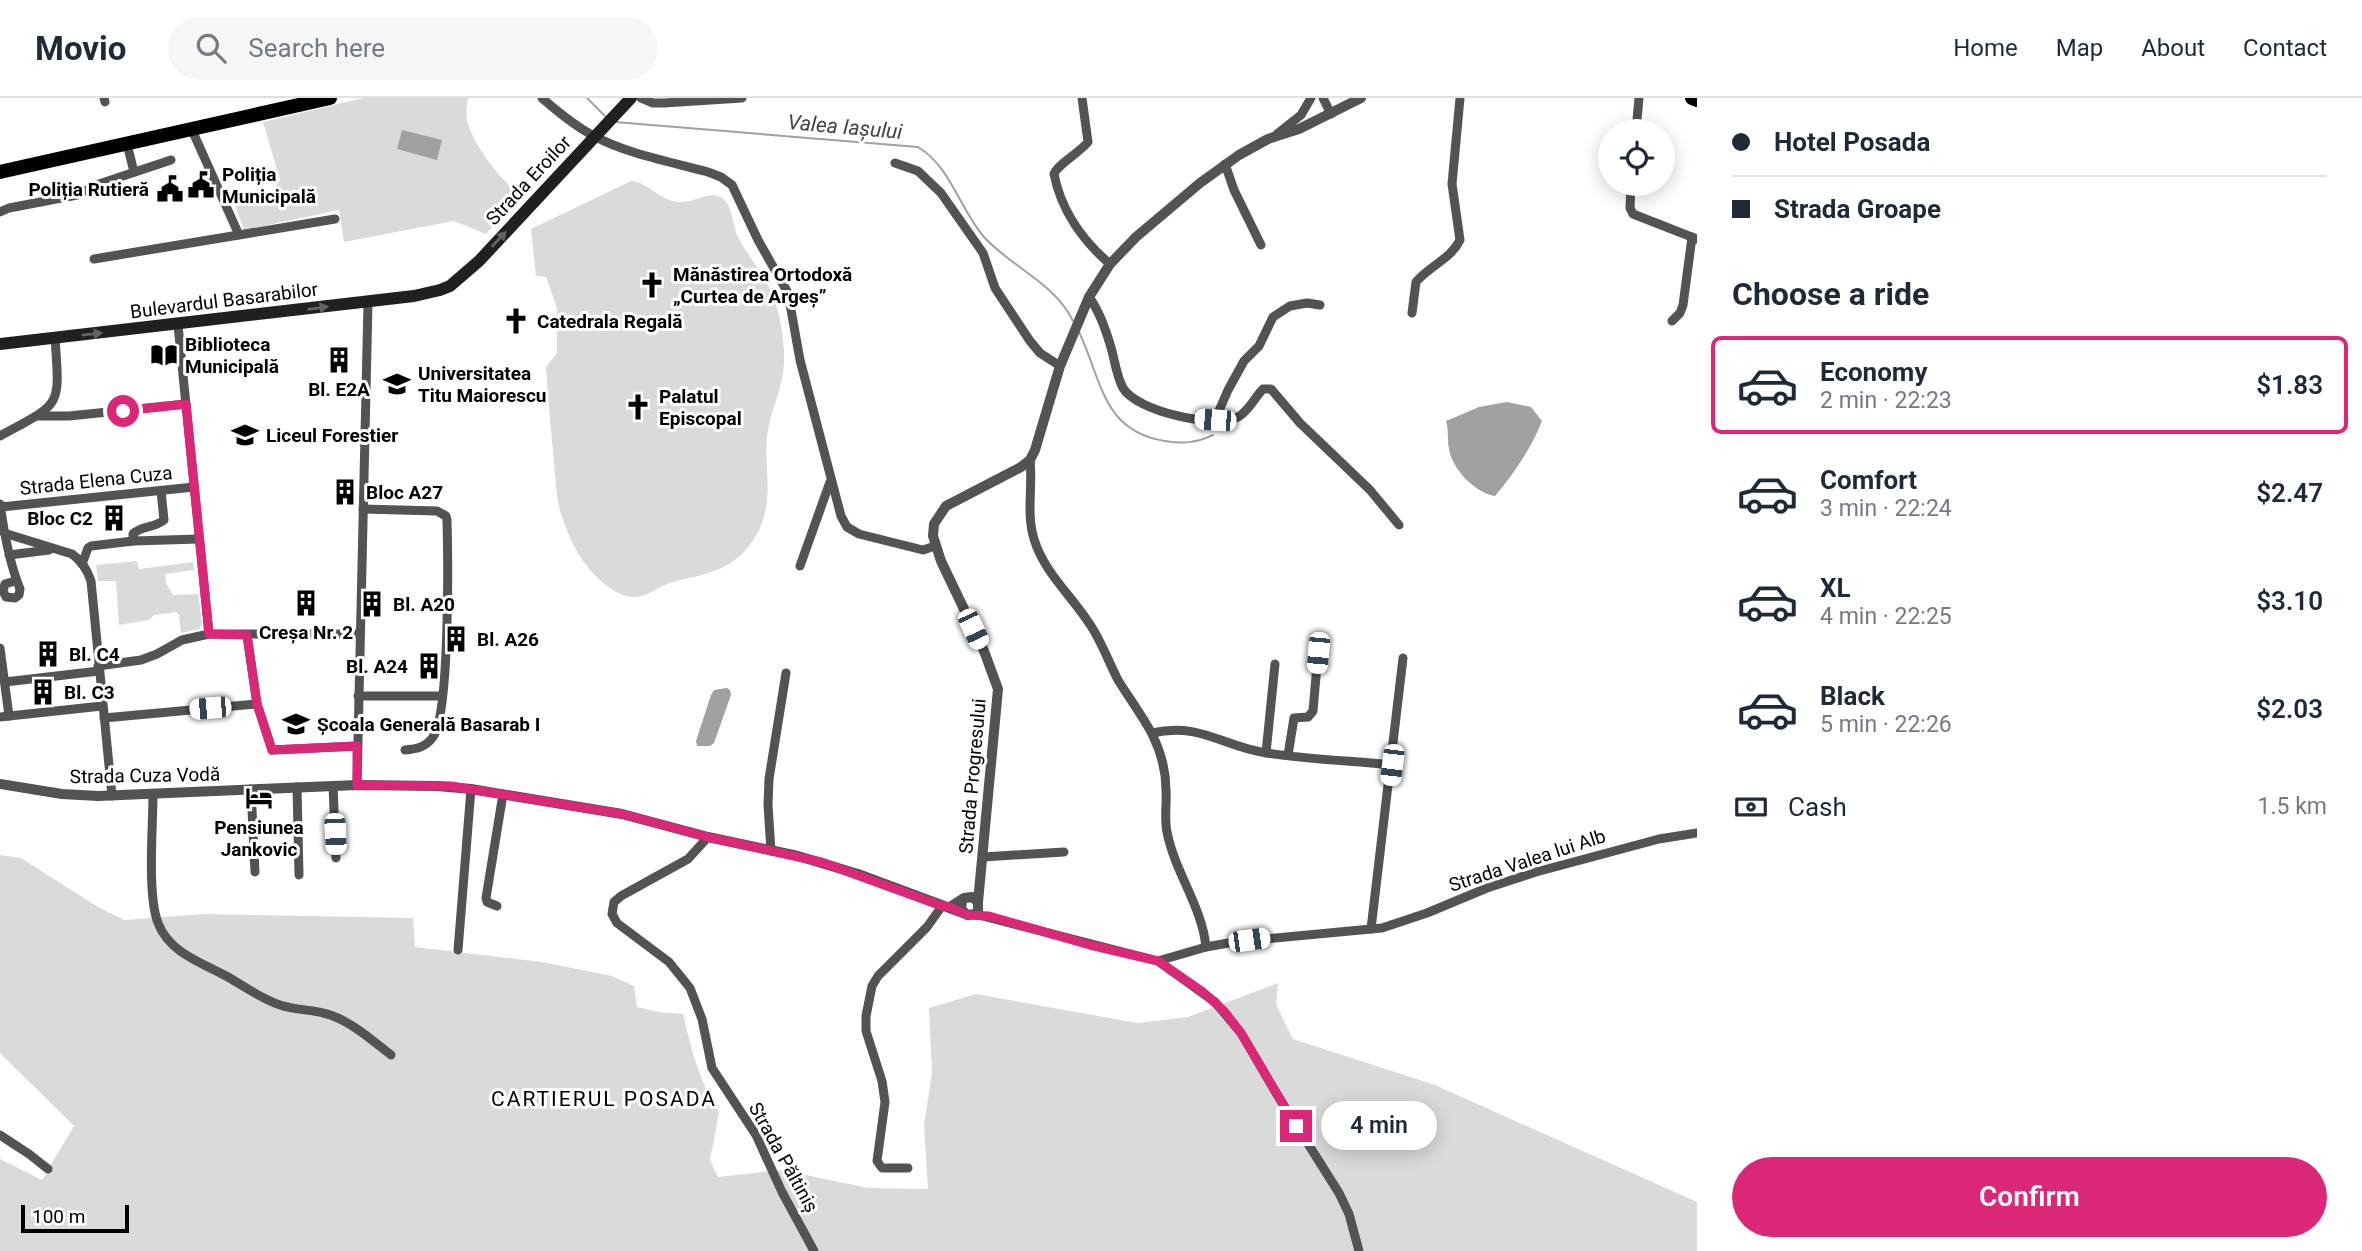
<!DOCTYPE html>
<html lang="en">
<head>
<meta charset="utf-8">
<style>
  :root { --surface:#fff; --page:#f6f6f7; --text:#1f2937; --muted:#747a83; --line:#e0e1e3; --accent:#db2777 }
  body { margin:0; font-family:Roboto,sans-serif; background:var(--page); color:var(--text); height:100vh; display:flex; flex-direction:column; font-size:26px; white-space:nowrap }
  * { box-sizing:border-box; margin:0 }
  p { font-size:23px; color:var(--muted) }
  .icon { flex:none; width:38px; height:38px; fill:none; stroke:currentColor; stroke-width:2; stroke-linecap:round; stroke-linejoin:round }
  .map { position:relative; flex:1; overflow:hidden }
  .details { display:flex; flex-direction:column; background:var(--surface); width:665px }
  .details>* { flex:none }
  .top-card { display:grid; align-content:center; height:154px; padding:0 35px; background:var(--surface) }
  .buttons { position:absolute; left:1598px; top:21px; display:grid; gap:14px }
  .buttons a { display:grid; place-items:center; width:77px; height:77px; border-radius:50%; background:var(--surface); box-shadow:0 4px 18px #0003; font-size:35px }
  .scale { position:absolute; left:21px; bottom:18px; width:108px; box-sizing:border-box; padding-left:7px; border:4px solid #000; border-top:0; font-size:19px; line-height:24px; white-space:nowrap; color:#000; -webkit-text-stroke:5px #fff; paint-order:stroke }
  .end { position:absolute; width:32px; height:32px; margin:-16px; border:9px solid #db2777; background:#fff; box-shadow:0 0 0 4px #fff }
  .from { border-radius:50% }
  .bubble { position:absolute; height:49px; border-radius:24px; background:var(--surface); box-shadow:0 4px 18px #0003; font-size:23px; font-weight:600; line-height:49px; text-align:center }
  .car { position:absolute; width:21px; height:42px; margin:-21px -10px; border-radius:9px; box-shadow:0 0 5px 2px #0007; background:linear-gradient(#fff 24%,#345 0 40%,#fff 0 76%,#345 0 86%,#fff 0) }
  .top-card b { display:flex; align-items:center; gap:24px; height:66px; font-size:26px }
  .top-card b+b { border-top:2px solid var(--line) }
  .top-card i { width:18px; height:18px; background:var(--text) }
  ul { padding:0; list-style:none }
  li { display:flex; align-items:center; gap:21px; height:98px; margin:0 14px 10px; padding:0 21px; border:4px solid transparent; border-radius:10px }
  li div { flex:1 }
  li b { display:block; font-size:26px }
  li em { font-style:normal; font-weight:600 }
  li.current { border-color:var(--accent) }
  li>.icon { width:63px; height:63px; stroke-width:1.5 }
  h2 { padding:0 35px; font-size:32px; line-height:84px }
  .pay { display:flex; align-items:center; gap:18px; height:77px; padding:0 35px; font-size:26px }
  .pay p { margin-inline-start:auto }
  .cta { display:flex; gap:14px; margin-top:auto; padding:14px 35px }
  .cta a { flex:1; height:80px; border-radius:42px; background:var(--accent); color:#fff; font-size:28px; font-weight:600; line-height:80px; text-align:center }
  header { display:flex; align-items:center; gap:42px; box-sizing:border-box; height:98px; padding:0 35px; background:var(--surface); border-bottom:2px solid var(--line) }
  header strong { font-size:33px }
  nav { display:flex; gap:38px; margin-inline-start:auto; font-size:24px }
  .search { width:490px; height:63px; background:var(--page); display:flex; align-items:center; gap:18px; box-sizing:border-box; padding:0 24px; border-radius:38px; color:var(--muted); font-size:26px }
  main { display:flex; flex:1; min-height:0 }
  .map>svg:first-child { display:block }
</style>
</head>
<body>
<header>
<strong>Movio</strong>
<div class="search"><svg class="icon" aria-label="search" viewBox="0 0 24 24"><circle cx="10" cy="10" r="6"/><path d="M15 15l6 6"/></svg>Search here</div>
<nav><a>Home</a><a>Map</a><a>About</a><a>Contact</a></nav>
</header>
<main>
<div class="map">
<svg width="1697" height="1153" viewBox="0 0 1697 1153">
  <rect width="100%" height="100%" fill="#fff"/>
  <g fill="#dadada">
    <path d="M363,0H468C467,7 465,16 467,22C475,52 499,77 520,99L486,136L454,123L344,144L339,112L244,132L235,107L273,93L280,82L263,24Z"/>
    <path d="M631,83C647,84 657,99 673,103C691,108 706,93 718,98C733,103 732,126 738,139C748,158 762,174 771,193C780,215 785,242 784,266C783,290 770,313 767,338C764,374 775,402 757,436C737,472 709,475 673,484C660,487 649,499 634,499C622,499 611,491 602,484C583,468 571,445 563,422C556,404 556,383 554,364C551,333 548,301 546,269L557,255V210L546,179L536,178L531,131Z"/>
    <polygon points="137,463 139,471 193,464 194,472 165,476 166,485 173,497 198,496 202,525 199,531 181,535 179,517 176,514 154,517 149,522 119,527 116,483 98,483 96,467"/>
    <path d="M0,757L21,760L98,809L124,822L204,816L413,820L415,849L542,864L612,878L634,888L637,909L658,914L683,916C692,954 699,982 719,1015L710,1062L718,1079L782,1072L868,1090L928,1091L924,1027L932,975L929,910L976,896L1137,925L1188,919L1278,885L1276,906L1293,941L1435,987L1697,1104V1153H0V1061L42,1082L74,1028L0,955Z"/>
  </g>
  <g fill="#a1a1a1">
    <polygon points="402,32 442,42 437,62 397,51"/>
    <path d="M1507,304L1531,309L1542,323C1531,351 1514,375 1495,398C1475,395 1452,371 1449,351C1447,341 1449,332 1446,323L1479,309Z"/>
    <polygon points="727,590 730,592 731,597 714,645 710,648 697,648 696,643 711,597 714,592"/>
  </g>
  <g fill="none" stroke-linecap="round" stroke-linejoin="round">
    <g stroke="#a1a1a1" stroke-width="2">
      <polyline points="587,0 607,20"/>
      <path d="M615,24L918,49C951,69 959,110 984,139C1011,169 1055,185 1073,223"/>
      <path d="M1079,234C1102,282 1102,333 1165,343C1183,346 1196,345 1213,337"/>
    </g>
    <g stroke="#535353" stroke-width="9">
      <polyline points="104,0 105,4"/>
      <path d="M542,0C558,14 575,28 594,38C627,56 672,64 708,74L721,79L732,87L758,142L788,195L800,262L841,418L847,429L859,436L923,452L935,448"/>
      <polyline points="641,0 653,5 664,5 742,0"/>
      <path d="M1082,0L1088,44C1079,55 1057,67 1054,76C1061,112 1083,143 1110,166"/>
      <polyline points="1323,0 1331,16"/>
      <polyline points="192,32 239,137"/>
      <polyline points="1636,33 1639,0"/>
      <polyline points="1277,36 1301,17 1311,0"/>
      <polyline points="127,46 134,74"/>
      <polyline points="895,65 918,73 941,95 983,155 995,190 1030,243 1040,255 1060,268"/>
      <polyline points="1225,66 1234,92 1261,147"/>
      <polyline points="1631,86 1630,110 1633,116 1697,141"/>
      <polyline points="0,114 9,110 77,97 99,86 171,62"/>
      <polyline points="94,161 335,121"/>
      <path d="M1089,199C1100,214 1107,235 1112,253C1115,265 1117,279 1123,290C1136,313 1215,331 1238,319C1249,313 1255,299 1263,291H1271L1300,325L1370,392L1399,427"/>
      <path d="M1412,215L1416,184C1429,168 1451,161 1460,142L1452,86L1460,0"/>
      <polyline points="1672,223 1680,215 1683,207 1692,139"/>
      <polyline points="178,227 209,536"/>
      <polyline points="39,318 69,318 186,306"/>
      <polyline points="1215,322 1228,292 1244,263 1259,248 1273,219 1290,208 1307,205 1320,207"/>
      <path d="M0,338C62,304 60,311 55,240"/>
      <path d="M1030,362C1033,388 1026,415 1034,441C1044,474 1070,496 1089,525C1101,542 1108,563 1118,582C1129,600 1142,617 1152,636C1161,654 1166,671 1166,692C1167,706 1164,720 1167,734C1175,775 1202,808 1206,849"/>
      <path d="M0,406C4,435 9,464 20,491L19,497L15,500L6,499L3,493L5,486L15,483"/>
      <polyline points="1,409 194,389"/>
      <path d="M363,411L437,413L446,418L447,422C448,458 450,615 433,639C426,649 417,651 405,652"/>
      <path d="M4,435L72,456C82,463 87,471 91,483L112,698"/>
      <path d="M133,443V436C140,428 155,430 164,422L161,393"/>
      <polyline points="9,457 49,452"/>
      <polyline points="82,466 88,450 91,448 133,443 199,441"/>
      <polyline points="800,468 830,384"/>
      <polyline points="247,537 257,606 272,652 357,648"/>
      <polyline points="0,550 9,618"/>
      <polyline points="98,568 141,562 157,556 182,542 209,536 359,536"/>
      <polyline points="5,584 99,573"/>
      <polyline points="358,598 442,598"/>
      <polyline points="0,619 102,608"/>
      <polyline points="104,620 257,606"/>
      <path d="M1152,635C1201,624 1223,649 1267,655C1308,661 1351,663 1392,667"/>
      <polyline points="1266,655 1275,566"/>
      <polyline points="1288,657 1294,620 1308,619 1313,613 1318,555"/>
      <polyline points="357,687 368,205"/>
      <polyline points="333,688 336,760"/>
      <polyline points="297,689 299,777"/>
      <polyline points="251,691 255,774"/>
      <path d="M153,696C153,729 147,796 158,825C170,856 203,865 228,879C245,889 262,901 280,907C298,913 316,911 333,918C354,926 373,943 391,957"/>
      <polyline points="708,739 688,761 621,798 614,804 612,816 617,825 669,864 690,890 702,921 712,970 756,1037 782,1094 814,1153"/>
      <polyline points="771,753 768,707 769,681 786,575"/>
      <polyline points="983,759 1064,754"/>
      <polyline points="497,808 487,804 486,800 503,696"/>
      <polyline points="975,816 1158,863 1206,849 1234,844 1382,830 1427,815 1487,790 1536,774 1659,741 1697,735"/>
      <polyline points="1371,831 1403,560"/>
      <polyline points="458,852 471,691"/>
      <polyline points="1158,863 1215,904 1241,935 1276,995 1339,1095 1349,1116 1359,1153"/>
      <polyline points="0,1037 29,1056 48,1071"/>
      <polyline points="908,1070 882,1070 877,1063 885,1004 882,983 866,933 866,918 872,888 878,878 927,829 942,808"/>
    </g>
    <g stroke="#535353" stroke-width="10">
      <polyline points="0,686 62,696 98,698 357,687 437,688 471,691 622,716 708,739 798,758 858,776 963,815"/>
      <polyline points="978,804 998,591 984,553 941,463 933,438 934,426 946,408 1021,369 1030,362 1035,352 1060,268 1089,199 1110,166 1136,139 1200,85 1239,57 1268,41 1299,31 1361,0"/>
      <polyline points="950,809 964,800 972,799 978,804 978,813 975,816 967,817 961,811 962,803"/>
    </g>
    <polyline stroke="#202020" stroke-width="12" points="0,246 414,198 440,192 450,188 479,163 631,0"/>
    <g stroke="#000" stroke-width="14">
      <polyline points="1692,0 1697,2"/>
      <polyline points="0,74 330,0"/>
    </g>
  </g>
  <defs><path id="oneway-solid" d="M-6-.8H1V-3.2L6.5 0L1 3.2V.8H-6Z" transform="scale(1.75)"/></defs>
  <g fill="#636363">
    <use href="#oneway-solid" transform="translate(499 141) rotate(-47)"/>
    <use href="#oneway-solid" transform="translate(318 210) rotate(-7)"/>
    <use href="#oneway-solid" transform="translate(92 236) rotate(-6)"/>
  </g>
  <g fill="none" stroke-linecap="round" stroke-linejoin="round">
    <polyline stroke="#db2777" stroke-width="9" points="123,313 186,306 209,536 247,537 257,606 272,652 357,648 357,687 451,688 622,716 708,739 821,764 942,808 950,809 967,817 989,818 1090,847 1158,863 1203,894 1224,913 1241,935 1296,1028"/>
  </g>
  <defs>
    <g id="civic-bare" transform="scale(2.1)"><path d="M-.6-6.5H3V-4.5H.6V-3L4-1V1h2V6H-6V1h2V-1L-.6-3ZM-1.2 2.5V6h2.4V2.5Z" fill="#000" stroke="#fff" stroke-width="2.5" paint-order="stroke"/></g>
    <g id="church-bare" transform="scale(2.1)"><path d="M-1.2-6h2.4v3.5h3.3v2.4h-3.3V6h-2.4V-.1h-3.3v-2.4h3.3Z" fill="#000" stroke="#fff" stroke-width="2.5" paint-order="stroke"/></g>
    <g id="library-bare" transform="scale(2.1)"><path d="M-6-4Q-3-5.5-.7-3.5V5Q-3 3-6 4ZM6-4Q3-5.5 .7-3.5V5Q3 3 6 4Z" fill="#000" stroke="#fff" stroke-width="2.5" paint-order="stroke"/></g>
    <g id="building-bare" transform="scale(2.1)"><path d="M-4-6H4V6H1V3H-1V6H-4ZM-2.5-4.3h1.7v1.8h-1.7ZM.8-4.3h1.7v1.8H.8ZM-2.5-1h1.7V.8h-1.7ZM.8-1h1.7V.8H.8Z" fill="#000" stroke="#fff" stroke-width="2.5" paint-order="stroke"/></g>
    <g id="university-bare" transform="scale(2.1)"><path d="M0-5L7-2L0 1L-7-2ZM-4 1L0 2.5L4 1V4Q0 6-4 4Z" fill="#000" stroke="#fff" stroke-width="2.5" paint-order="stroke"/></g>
    <g id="school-bare" transform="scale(2.1)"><path d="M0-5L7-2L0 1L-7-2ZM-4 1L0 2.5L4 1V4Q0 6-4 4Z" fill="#000" stroke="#fff" stroke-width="2.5" paint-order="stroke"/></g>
    <g id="hotel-bare" transform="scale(2.1)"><path d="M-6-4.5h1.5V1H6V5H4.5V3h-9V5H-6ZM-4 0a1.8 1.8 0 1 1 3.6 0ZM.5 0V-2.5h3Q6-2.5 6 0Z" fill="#000" stroke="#fff" stroke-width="2.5" paint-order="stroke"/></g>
  </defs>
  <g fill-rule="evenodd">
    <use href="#civic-bare" x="201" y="87"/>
    <use href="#civic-bare" x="170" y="91"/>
    <use href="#church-bare" x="652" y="187"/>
    <use href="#church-bare" x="516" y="223"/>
    <use href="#library-bare" x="164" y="257"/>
    <use href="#building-bare" x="339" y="262"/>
    <use href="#university-bare" x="397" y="286"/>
    <use href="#church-bare" x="638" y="309"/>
    <use href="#university-bare" x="245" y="337"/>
    <use href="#building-bare" x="345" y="394"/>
    <use href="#building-bare" x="114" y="420"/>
    <use href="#building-bare" x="306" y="505"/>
    <use href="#building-bare" x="372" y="506"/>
    <use href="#building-bare" x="456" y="541"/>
    <use href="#building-bare" x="48" y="556"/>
    <use href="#building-bare" x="429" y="568"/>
    <use href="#building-bare" x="43" y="594"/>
    <use href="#school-bare" x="296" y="626"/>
    <use href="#hotel-bare" x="259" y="700"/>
  </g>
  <g text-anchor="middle" stroke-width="6" stroke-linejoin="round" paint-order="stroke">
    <g font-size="19" font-weight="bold" fill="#000" stroke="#fff" text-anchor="start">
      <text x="222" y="83">Poliția<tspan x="222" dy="22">Municipală</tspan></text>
      <text x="149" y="98" text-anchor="end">Poliția Rutieră</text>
      <text x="673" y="183">Mănăstirea Ortodoxă<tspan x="673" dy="22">„Curtea de Argeș”</tspan></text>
      <text x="537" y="230">Catedrala Regală</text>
      <text x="185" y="253">Biblioteca<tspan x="185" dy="22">Municipală</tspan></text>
      <text x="418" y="282">Universitatea<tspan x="418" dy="22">Titu Maiorescu</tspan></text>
      <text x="339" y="298" text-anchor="middle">Bl. E2A</text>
      <text x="659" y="305">Palatul<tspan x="659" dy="22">Episcopal</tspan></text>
      <text x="266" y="344">Liceul Forestier</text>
      <text x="366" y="401">Bloc A27</text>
      <text x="93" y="427" text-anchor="end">Bloc C2</text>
      <text x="393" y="513">Bl. A20</text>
      <text x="306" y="541" text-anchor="middle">Creșa Nr. 2</text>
      <text x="477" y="548">Bl. A26</text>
      <text x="69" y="563">Bl. C4</text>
      <text x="408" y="575" text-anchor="end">Bl. A24</text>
      <text x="64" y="601">Bl. C3</text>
      <text x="317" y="633">Școala Generală Basarab I</text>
      <text x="259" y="736" text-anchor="middle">Pensiunea<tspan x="259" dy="22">Jankovic</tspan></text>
    </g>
    <g font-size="19" fill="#000" stroke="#fff">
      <text transform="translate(528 82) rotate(-47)" y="7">Strada Eroilor</text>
      <text transform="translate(224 202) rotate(-7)" y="7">Bulevardul Basarabilor</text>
      <text transform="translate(96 382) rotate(-6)" y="7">Strada Elena Cuza</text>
      <text transform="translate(145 677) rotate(-1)" y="7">Strada Cuza Vodă</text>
      <text transform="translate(972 678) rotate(-85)" y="7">Strada Progresului</text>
      <text transform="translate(1527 762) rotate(-18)" y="7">Strada Valea lui Alb</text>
      <text transform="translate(784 1059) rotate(61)" y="7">Strada Păltiniș</text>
    </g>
    <g font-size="21" font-style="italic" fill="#424242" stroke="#fff">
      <text transform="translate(845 29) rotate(5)" y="7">Valea Iașului</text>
    </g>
    <g font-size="21" letter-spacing="2" fill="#000" stroke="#fff">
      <text x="604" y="1008">CARTIERUL POSADA</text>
    </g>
  </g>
</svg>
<div class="buttons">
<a><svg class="icon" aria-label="locate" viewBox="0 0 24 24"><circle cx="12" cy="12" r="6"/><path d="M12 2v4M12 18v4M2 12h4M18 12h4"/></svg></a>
</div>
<div class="scale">100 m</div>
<i class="end from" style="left:123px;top:313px"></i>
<i class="end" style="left:1296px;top:1028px"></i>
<div class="bubble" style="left:1321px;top:1003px;width:116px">4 min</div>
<i class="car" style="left:1215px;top:322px;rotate:274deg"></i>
<i class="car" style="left:973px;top:531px;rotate:155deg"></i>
<i class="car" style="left:1318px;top:555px;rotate:185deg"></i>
<i class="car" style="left:210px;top:610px;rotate:265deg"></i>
<i class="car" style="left:1392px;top:667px;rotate:187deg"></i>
<i class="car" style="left:335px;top:736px;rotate:177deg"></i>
<i class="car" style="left:1249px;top:842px;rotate:82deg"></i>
</div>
<section class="details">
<div class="top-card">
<b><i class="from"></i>Hotel Posada</b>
<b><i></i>Strada Groape</b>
</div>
<h2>Choose a ride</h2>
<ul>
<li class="current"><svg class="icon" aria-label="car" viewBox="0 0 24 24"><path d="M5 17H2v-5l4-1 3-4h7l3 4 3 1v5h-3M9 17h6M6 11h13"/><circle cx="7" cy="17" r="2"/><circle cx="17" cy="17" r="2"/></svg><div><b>Economy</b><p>2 min · 22:23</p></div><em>$1.83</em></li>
<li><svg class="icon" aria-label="car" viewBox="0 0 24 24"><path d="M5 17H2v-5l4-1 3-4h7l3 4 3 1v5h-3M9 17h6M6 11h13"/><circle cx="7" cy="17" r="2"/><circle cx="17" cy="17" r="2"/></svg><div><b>Comfort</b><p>3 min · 22:24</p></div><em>$2.47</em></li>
<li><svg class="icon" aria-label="car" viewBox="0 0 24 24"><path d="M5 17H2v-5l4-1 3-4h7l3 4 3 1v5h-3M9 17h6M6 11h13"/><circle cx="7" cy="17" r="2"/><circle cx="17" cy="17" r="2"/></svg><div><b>XL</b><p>4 min · 22:25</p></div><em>$3.10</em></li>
<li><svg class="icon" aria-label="car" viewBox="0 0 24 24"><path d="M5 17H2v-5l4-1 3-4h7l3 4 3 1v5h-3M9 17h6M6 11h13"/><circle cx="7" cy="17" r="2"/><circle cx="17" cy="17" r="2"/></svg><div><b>Black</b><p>5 min · 22:26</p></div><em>$2.03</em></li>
</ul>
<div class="pay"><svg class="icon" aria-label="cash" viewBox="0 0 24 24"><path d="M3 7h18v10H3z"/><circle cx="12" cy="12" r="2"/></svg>Cash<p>1.5 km</p></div>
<div class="cta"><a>Confirm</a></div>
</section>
</main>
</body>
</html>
